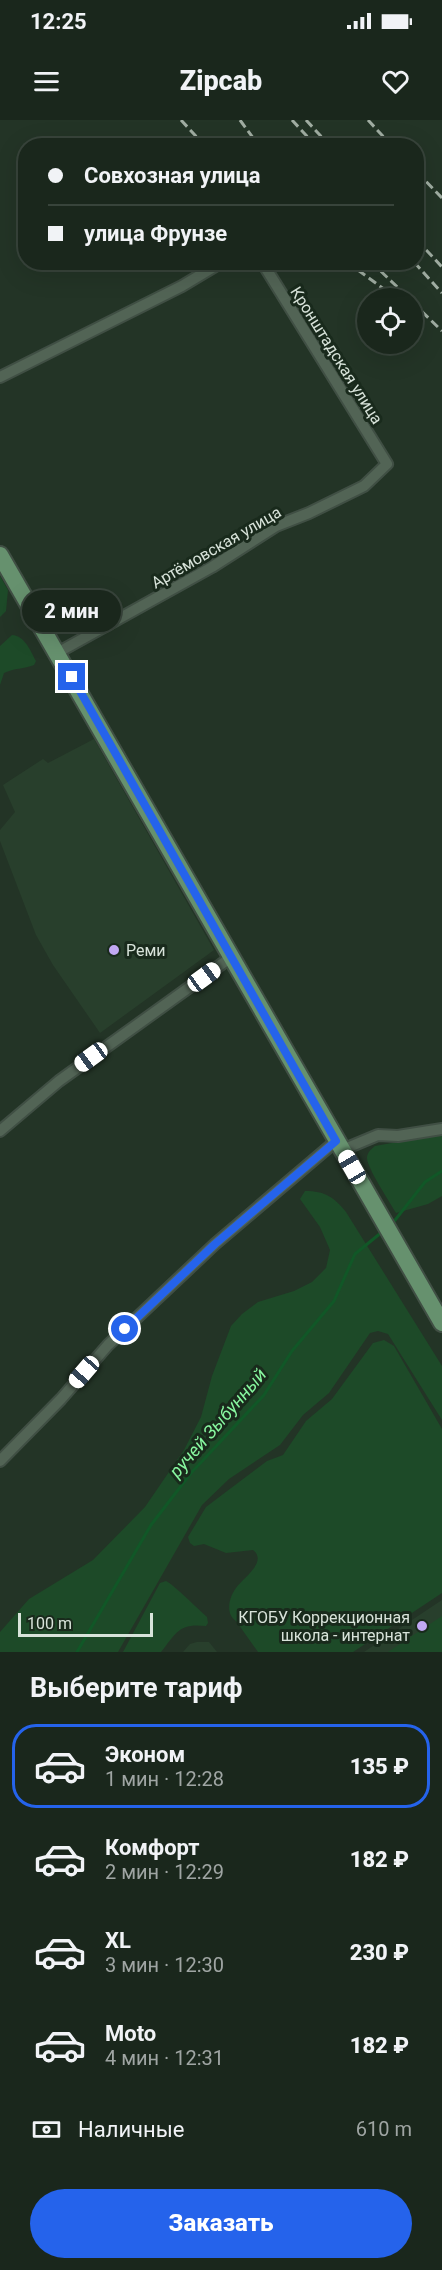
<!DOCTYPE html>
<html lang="ru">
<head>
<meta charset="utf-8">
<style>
  :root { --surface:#1a271c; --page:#273329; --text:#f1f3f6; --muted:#9fa5a3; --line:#38443b; --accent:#2563eb }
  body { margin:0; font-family:Roboto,sans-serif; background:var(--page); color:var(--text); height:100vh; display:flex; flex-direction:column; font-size:22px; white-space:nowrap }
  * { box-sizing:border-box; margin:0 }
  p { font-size:20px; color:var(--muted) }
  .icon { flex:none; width:33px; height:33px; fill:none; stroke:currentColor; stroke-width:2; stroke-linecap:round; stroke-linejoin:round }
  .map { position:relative; height:1532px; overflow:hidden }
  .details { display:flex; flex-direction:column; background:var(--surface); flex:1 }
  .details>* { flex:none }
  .top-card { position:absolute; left:18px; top:18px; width:406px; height:132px; border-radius:24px; box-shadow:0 6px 24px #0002,0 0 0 2px var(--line); display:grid; align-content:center; height:132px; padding:0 30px; background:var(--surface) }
  .tools { position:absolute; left:357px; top:168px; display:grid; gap:12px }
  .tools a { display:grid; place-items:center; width:66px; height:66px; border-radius:50%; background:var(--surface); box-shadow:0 6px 24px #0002,0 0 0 2px var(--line); font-size:30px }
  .scale { position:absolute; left:18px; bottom:15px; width:135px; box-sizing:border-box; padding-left:6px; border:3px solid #d8e3da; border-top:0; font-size:16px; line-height:21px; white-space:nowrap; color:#d8e3da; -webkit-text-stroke:4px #192a1c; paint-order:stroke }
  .end { position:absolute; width:27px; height:27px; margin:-14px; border:8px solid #2563eb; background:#fff; box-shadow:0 0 0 3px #fff }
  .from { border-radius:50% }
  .bubble { position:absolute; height:42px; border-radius:21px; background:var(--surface); box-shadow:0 6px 24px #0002,0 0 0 2px var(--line); font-size:20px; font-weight:800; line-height:42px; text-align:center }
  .car { position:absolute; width:18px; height:36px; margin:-18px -9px; border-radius:8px; box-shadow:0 0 4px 2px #0007; background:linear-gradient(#fff 24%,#345 0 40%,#fff 0 76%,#345 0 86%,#fff 0) }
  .top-card b { display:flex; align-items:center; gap:21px; height:57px; font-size:22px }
  .top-card b+b { border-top:2px solid var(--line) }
  .top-card i { width:15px; height:15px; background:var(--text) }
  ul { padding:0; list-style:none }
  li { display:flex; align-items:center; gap:18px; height:84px; margin:0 12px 9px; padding:0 18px; border:3px solid transparent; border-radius:24px }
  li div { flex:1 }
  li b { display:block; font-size:22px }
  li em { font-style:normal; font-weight:800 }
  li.on { border-color:var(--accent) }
  li>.icon { width:54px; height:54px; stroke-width:1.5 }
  h2 { padding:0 30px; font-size:27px; line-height:72px }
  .pay { display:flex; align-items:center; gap:15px; height:66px; padding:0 30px; font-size:22px }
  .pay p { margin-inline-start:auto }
  .action { display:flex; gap:12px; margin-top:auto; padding:12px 30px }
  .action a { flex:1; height:69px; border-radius:36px; background:var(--accent); color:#fff; font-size:24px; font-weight:800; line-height:69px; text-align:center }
  .status { display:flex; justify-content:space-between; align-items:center; height:42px; padding:0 30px; background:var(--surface); direction:ltr }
  .status svg { height:16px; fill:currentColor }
  header { display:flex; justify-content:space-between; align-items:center; height:78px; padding:0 30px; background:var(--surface); font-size:27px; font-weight:800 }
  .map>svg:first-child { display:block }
</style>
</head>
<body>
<div class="status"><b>12:25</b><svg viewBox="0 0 49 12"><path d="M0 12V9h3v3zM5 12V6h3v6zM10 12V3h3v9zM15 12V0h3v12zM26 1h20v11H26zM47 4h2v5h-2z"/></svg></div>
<header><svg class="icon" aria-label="menu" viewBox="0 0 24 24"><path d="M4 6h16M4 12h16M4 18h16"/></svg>Zipcab<svg class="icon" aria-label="heart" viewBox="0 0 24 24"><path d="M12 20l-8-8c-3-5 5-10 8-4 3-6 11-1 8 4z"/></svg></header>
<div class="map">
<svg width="442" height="1532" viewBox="0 0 442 1532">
  <rect width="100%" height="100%" fill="#233426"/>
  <g fill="#283f2c">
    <polygon points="94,619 214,830 100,913 53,845 36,815 0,721 0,710 15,692 3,665 43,639 48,643"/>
    <polygon points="442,1480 442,1532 364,1532"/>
    <polygon points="197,1522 209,1522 217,1532 183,1532 190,1524"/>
  </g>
  <g fill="#1d4a28">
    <polygon points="0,456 8,470 6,491 0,497"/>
    <path d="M12,515C25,516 30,530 36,541L34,545C24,549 14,548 4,553L0,565V526Z"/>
    <path d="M442,1014V1076L428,1084L396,1093C390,1082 367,1048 367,1038C367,1033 371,1029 375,1026Z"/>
    <path d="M305,1071C325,1071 334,1077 346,1092L442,1246V1300L388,1214L378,1211L370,1213L329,1273L303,1295L280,1325L229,1359L202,1385L118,1532H0V1512L29,1479L93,1440L145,1387L184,1330L201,1297L212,1256L231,1206L242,1194L258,1182L294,1171L312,1162L326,1148L330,1130L320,1107L300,1079Z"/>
    <path d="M384,1220L394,1226L442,1309V1473L353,1532H258L236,1501C225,1494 229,1477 236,1468C243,1458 268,1442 253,1430L226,1433L204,1424L194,1426L190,1423L188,1417L206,1387L267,1341L283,1335L306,1301L332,1279L373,1223Z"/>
    <path d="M166,1461C174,1465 198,1489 207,1497L208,1503L206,1506C179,1503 177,1512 161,1532H123L160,1463Z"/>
    <polygon points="442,1496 442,1532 388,1532"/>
  </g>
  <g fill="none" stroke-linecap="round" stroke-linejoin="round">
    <g stroke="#115727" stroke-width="3">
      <polyline points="392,1104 425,1062 442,1051"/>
      <polyline points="77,1532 151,1405 191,1353 264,1275 292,1231 334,1181 355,1134 382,1112"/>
    </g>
    <g stroke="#404f44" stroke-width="14">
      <g id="minor">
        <polyline points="0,257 182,166 222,142"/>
        <polyline points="57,533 212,447 276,406 309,393 364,366 387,344 262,142"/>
        <polyline points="0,1011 59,961 230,838"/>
        <polyline points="342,1030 378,1015 398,1016 442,1009"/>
        <polyline points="0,1341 61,1279 108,1225 215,1124 336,1021"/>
      </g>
    </g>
    <g stroke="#404f44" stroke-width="20">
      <polyline id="primary" points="0,435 442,1203"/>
    </g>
    <use href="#minor" stroke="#526455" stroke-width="10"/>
    <use href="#primary" stroke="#66916e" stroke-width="16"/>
    <g stroke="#a0ada2" stroke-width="3" stroke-dasharray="9 4.5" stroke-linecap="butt">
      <polyline points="181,0 205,26"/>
      <polyline points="240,0 259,26"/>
      <polyline points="292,0 316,26"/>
      <polyline points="306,0 330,26"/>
      <polyline points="368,0 392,26"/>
      <polyline points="417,52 442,78"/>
      <polyline points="417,120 442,147"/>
      <polyline points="347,142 396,178"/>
      <polyline points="371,142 409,178"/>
      <polyline points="414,142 442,173"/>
      <polyline points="412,182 442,211"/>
    </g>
  </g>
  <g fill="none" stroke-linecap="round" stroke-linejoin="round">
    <polyline stroke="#2563eb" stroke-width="8" points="72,557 336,1021 215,1124 125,1209"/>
  </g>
  <g fill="#c1a8f3" stroke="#192a1c" stroke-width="2">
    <circle cx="114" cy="830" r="6"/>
    <circle cx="422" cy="1506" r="6"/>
  </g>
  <g text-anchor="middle" stroke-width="6" stroke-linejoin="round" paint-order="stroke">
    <g font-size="16" fill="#d8e3da" stroke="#192a1c">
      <text transform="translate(337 235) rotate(58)" y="6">Кронштадская улица</text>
      <text transform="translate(216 427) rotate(-30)" y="6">Артёмовская улица</text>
    </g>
    <g font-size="16" fill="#d8e3da" stroke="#192a1c" text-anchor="start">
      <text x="126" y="836">Реми</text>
      <text x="410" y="1503" text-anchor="end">КГОБУ Коррекционная<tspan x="410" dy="18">школа - интернат</tspan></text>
    </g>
    <g font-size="18" font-style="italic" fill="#87f69f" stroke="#192a1c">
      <text transform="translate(218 1303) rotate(-49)" y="6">ручей Зыбунный</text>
    </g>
  </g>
</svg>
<div class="tools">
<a><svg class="icon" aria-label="locate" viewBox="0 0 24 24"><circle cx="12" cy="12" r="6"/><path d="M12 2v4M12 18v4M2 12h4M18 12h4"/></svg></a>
</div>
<div class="scale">100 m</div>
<i class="end from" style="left:125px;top:1209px"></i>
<i class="end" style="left:72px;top:557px"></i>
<div class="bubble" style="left:22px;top:470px;width:99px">2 мин</div>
<i class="car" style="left:204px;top:857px;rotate:54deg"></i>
<i class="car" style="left:91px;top:937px;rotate:234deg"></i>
<i class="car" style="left:352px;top:1047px;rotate:330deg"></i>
<i class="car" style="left:84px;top:1252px;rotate:221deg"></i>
<div class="top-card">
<b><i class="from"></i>Совхозная улица</b>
<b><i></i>улица Фрунзе</b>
</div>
</div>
<section class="details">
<h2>Выберите тариф</h2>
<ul>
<li class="on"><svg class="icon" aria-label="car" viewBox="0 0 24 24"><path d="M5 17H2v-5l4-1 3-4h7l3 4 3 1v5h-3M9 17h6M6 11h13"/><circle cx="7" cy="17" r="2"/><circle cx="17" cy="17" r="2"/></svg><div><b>Эконом</b><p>1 мин · 12:28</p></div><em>135 ₽</em></li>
<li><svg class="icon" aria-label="car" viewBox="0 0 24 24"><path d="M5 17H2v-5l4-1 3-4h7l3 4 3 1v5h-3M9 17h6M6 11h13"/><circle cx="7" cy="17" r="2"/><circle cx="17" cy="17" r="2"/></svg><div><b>Комфорт</b><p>2 мин · 12:29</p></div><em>182 ₽</em></li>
<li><svg class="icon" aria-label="car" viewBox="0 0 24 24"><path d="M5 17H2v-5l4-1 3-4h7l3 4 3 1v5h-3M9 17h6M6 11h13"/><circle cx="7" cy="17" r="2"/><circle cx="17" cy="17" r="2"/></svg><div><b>XL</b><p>3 мин · 12:30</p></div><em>230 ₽</em></li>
<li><svg class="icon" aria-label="car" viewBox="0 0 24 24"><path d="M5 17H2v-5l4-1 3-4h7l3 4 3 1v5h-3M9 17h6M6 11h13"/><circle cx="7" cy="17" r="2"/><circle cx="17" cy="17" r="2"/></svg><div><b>Moto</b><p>4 мин · 12:31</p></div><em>182 ₽</em></li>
</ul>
<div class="pay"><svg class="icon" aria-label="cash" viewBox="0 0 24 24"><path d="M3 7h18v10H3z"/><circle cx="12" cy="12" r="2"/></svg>Наличные<p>610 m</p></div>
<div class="action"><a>Заказать</a></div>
</section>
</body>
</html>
